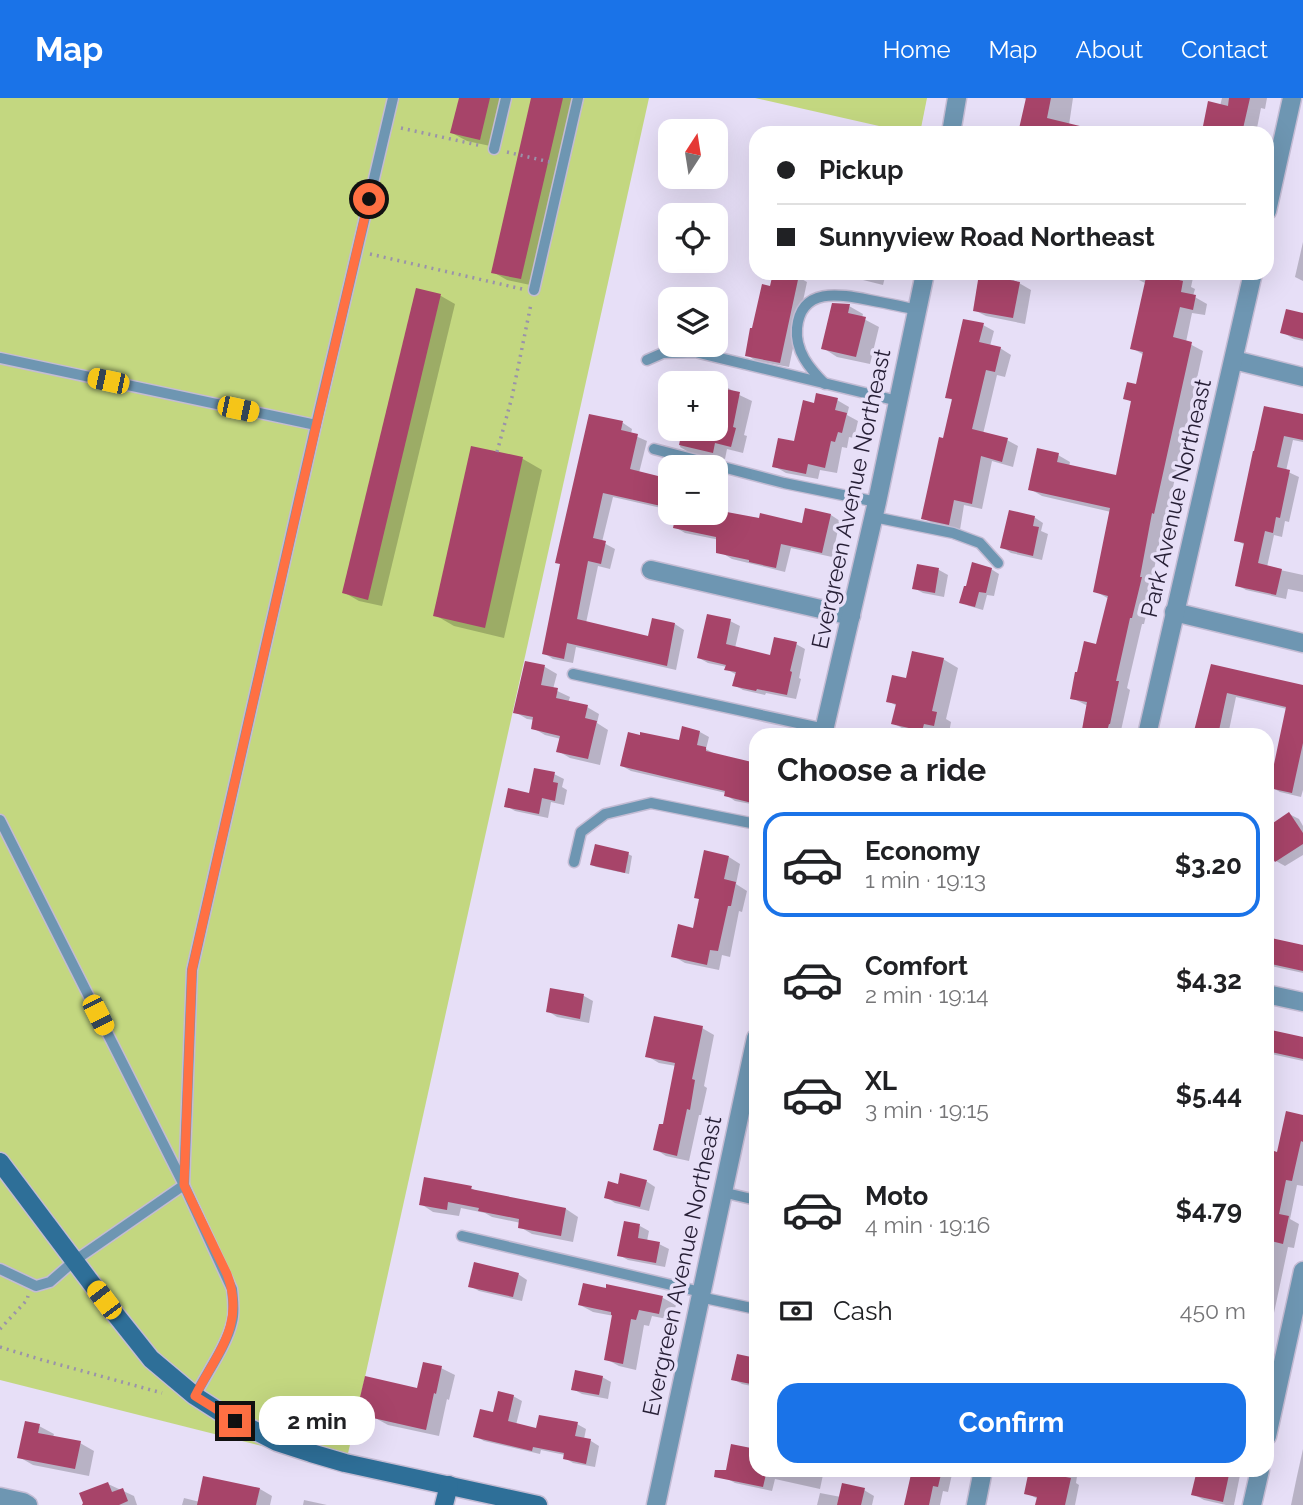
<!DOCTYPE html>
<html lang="en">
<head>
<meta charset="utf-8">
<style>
  :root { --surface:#fff; --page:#f6f6f6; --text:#202124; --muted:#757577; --line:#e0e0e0; --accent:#1a73e8 }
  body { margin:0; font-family:Raleway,sans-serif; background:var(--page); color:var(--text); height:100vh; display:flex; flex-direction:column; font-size:26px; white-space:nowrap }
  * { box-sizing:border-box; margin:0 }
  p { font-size:23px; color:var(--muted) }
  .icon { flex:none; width:38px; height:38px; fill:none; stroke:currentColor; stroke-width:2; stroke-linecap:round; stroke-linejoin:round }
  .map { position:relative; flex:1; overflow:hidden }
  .drawer { position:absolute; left:749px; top:630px; width:525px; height:749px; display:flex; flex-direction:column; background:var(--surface); border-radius:21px; box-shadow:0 7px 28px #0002 }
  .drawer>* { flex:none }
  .hud { position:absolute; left:749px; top:28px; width:525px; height:154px; border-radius:21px; box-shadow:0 7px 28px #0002; display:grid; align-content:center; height:154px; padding:0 28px; background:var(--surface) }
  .needle { width:46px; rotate:12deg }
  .buttons { position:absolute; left:658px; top:21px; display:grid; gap:14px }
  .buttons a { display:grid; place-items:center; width:70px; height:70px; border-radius:14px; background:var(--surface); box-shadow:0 7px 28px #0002; font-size:35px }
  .end { position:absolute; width:32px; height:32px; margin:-16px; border:9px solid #ff7043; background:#111; box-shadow:0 0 0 4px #111 }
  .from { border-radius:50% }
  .bubble { position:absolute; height:49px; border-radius:21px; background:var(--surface); box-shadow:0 7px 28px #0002; font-size:23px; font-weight:700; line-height:49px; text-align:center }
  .car { position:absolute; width:21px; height:42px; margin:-21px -10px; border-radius:9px; box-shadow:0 0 5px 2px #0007; background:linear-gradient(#f5c518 24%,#345 0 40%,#f5c518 0 76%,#345 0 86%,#f5c518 0) }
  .hud b { display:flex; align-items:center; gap:24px; height:66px; font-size:26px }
  .hud b+b { border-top:2px solid var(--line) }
  .hud i { width:18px; height:18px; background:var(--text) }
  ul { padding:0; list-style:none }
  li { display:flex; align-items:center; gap:21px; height:105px; margin:0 14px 10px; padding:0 14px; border:4px solid transparent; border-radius:21px }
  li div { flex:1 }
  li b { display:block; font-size:26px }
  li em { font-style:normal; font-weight:700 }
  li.selected { border-color:var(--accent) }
  li>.icon { width:63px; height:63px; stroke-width:1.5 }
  h2 { padding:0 28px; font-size:32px; line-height:84px }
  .pay { display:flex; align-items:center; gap:18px; height:77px; padding:0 28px; font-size:26px }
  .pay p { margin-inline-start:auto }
  .cta { display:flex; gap:14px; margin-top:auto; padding:14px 28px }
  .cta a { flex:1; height:80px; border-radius:21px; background:var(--accent); color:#fff; font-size:28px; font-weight:700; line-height:80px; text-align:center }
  header { display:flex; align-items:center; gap:42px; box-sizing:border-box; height:98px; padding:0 35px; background:var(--accent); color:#fff }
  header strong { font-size:33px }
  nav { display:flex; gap:38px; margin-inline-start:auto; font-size:24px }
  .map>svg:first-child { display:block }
</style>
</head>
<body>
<header>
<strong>Map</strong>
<nav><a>Home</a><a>Map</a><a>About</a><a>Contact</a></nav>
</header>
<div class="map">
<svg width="1303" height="1407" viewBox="0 0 1303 1407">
  <rect width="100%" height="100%" fill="#e7dff7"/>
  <g fill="#c3d780">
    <polygon points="0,0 649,0 345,1369 0,1282"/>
    <polygon points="755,0 927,0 920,35 910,35"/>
  </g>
  <g fill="#0003">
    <polygon points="460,0 506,0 495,49 467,43 452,35"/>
    <polygon points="533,0 578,0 535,188 507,182 493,174"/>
    <polygon points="1023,0 1073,0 1069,27 1076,29 1087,35 1023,35 1028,2"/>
    <polygon points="1222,0 1267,0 1265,11 1261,10 1256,35 1210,35 1211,30 1205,27 1220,8"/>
    <polygon points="1303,144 1303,183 1295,179"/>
    <polygon points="775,175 798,179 807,184 789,269 756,263 747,257 771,190"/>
    <polygon points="854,175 886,175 883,187 863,182 854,177"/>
    <polygon points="981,175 1016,175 1014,184 1019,185 1031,192 1025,226 986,218 974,212"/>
    <polygon points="1131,175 1194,175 1191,189 1195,191 1193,198 1207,206 1205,217 1192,215 1186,244 1203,253 1166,421 1164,421 1151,487 1153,488 1144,526 1142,526 1127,590 1130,592 1120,637 1082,637 1088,608 1072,600 1097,548 1109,501 1095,493 1111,414 1042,398 1030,391 1058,357 1070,364 1069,369 1117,379 1132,304 1125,300 1137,288 1144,257 1132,250 1147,186 1131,178"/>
    <polygon points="417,192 441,198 455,206 382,508 359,503 345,495"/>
    <polygon points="849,208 863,216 862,220 879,229 870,266 837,259 823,250"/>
    <polygon points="1303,217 1303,243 1294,241 1282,234"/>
    <polygon points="983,227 994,233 990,248 1000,250 1011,257 1005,279 997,277 983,336 1007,342 1018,348 1013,369 992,363 982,411 964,407 960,432 934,426 923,420 954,303 947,299"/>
    <polygon points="676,276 723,287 735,294 735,295 752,303 744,337 747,338 743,355 727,351 725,361 715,358 714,361 692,356 680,349 684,331 716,331 716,285 674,285"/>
    <polygon points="837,302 849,309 847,317 858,323 854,340 849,339 847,350 842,349 837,375 820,372 818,381 786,375 774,368 795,345 816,307"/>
    <polygon points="591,318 623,325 632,331 631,336 647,343 639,375 669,382 670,376 670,412 613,399 602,444 615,451 610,471 598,468 586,525 650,540 675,526 684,532 676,572 576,549 573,565 553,561 544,555"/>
    <polygon points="1303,318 1303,344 1293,342 1286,373 1299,379 1289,424 1285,423 1282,439 1274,437 1267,469 1303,477 1303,494 1288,491 1286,501 1246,492 1237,487 1245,447 1236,442 1254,355"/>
    <polygon points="472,350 523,361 542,372 504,540 454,528 435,517"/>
    <polygon points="716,395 727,401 724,415 803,427 831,417 840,423 832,459 791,450 785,474 732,461 722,455 725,443 685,435 675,429 678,415 716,415"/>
    <polygon points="1034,419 1043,425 1041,433 1048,436 1042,462 1011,455 1002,449"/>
    <polygon points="918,468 939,472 948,477 944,499 923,495 914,490"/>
    <polygon points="991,471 999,476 994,498 987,497 983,512 969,508 961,504"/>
    <polygon points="730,523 740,528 735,550 771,559 796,546 805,551 799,580 801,581 796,601 766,595 765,597 743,592 734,587 737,577 726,571 727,569 708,565 699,560"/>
    <polygon points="943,561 958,570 946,621 951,624 949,635 938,633 937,637 925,637 907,633 893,625 897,608 888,603 907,582"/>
    <polygon points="526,565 545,569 557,576 553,591 570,599 568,605 587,609 599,616 597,625 608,632 600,667 570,660 558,653 561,641 545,637 533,630 534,622 527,621 515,614"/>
    <polygon points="1212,568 1303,589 1303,692 1301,699 1280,694 1271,689 1287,611 1236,599 1228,637 1195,637"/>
    <polygon points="700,634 709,639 706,651 715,656 756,667 756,707 735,703 726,697 726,695 631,673 622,668 680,644"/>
    <polygon points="554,676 564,681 562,689 567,692 564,707 551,704 548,720 515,713 506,708 530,697"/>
    <polygon points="1289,716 1299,721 1303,728 1303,757 1285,768 1276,763 1267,749 1267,731"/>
    <polygon points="628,756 632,758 629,776 596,769 592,767"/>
    <polygon points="729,759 740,766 736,786 747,793 742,814 739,813 730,859 722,857 719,872 685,865 673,858 695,832 701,802 696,799"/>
    <polygon points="1267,841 1303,849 1303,875 1271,868 1267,865"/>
    <polygon points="552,892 584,898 593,903 589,925 557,919 548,913"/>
    <polygon points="702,930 714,937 704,988 707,990 701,1017 699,1017 689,1063 666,1058 655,1051 664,1029 676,968 659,965 647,958"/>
    <polygon points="1267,932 1303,940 1303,963 1267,955"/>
    <polygon points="1303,1019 1303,1088 1297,1087 1290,1121 1299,1126 1294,1150 1288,1149 1267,1248 1267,1066 1270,1067 1279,1056"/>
    <polygon points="646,1083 655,1089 649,1113 615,1105 606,1099 619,1088"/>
    <polygon points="471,1090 478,1094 566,1111 578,1119 573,1144 532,1136 520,1129 521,1125 492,1119 485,1115 461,1110 459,1118 433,1114 421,1106"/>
    <polygon points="640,1128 649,1133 647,1143 659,1146 669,1151 665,1169 628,1162 619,1157"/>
    <polygon points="518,1176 527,1182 522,1203 479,1193 470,1188"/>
    <polygon points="608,1188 663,1200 676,1207 672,1222 652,1218 649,1228 644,1227 636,1272 619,1268 606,1261 614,1218 593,1214 580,1207 607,1192"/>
    <polygon points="1267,1259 1277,1265 1271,1289 1267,1289"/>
    <polygon points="756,1262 756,1289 742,1286 733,1281"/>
    <polygon points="441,1270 455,1277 449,1302 447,1301 439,1338 388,1327 359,1311 418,1292"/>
    <polygon points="602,1279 611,1284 608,1301 582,1296 573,1291"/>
    <polygon points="513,1298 522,1303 516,1327 538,1332 577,1326 586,1331 584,1341 591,1343 599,1348 595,1369 573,1365 565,1360 565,1357 541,1352 540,1356 484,1343 475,1338 494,1316"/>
    <polygon points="39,1328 54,1336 53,1339 80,1345 94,1353 89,1378 33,1367 19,1359"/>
    <polygon points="1303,1351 1303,1407 1291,1407 1297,1378"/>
    <polygon points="756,1353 756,1372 824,1372 820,1391 775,1381 772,1393 735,1385 726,1380"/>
    <polygon points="912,1372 953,1372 948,1394 943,1393 940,1407 906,1407"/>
    <polygon points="1031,1372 1078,1372 1076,1385 1079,1387 1075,1407 1037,1407 1038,1401 1026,1395"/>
    <polygon points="1198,1372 1241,1372 1234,1407 1226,1407 1204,1402 1193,1396"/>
    <polygon points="205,1380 260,1391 272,1398 270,1407 182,1407 184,1400 200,1404"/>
    <polygon points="108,1386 134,1398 137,1407 86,1407"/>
    <polygon points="864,1392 874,1398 872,1407 817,1407 820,1395 841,1399"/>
    <polygon points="304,1402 327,1407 303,1407"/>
  </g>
  <g fill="#a74469">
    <polygon points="459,0 490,0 480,42 450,35"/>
    <polygon points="531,0 563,0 521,181 491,175"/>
    <polygon points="1026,0 1051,0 1047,20 1084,29 1083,35 1018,35"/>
    <polygon points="1229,0 1250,0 1242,35 1219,35 1220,31 1203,28 1208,3 1228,8"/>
    <polygon points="773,175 789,175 799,177 780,265 745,258 750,230 752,230 762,186 770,188"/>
    <polygon points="1147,175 1180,175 1179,182 1183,183 1181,194 1196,197 1193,212 1180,209 1173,239 1192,244 1154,416 1152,415 1140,479 1142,479 1132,520 1130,520 1116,583 1119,583 1110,626 1109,626 1106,637 1081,637 1087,604 1070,601 1075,574 1077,574 1084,543 1096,546 1108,498 1093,494 1110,410 1028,392 1037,350 1059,355 1057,364 1116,377 1131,303 1123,301 1127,284 1136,286 1143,254 1130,251"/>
    <polygon points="979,176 1020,184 1013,220 973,213"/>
    <polygon points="416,190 441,196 368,502 342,495"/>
    <polygon points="832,205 850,206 848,215 866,219 856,259 821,251"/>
    <polygon points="1286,211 1303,215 1303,241 1280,235"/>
    <polygon points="963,221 984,225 979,244 1001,249 995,274 986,272 972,331 1008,340 1002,364 981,358 972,406 954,402 949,427 921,421 939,339 943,340 952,301 945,300"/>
    <polygon points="716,289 740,294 733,329 736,330 731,349 715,345 713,355 679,347 681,337 679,337 680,331 716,331"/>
    <polygon points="816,295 838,300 835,312 847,315 842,335 838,334 835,344 831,343 825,370 808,366 806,376 772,369 778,340 794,343 803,302 814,305"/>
    <polygon points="1264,308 1303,316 1303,342 1284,338 1277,369 1290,372 1280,420 1276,419 1273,435 1265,433 1258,465 1282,471 1276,497 1235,488 1244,445 1234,443 1253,353 1254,353"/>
    <polygon points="589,316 623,323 621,332 638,336 630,371 670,381 670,410 603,395 593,440 606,443 601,466 588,463 577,521 648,538 652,520 675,525 667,568 567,545 564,561 542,556 560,466 555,465"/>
    <polygon points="471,348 523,359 485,530 433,518"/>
    <polygon points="805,410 831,416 822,455 781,446 776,470 749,464 749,462 716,455 716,439 673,430 676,415 716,415 716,412 759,420 760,415 802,425"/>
    <polygon points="1009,412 1035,418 1033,428 1039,429 1033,458 1000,450"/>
    <polygon points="972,464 992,470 986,495 979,494 975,509 959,505 964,488 966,488"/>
    <polygon points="917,466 939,470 935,495 912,491"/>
    <polygon points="707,516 731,521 726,546 770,557 774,539 797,544 790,573 792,574 787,597 757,591 756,593 732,588 736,574 724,572 726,567 697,560"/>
    <polygon points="912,553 944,560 932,613 937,614 934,628 924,626 922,633 891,626 896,606 886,604 892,577 906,580"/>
    <polygon points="525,563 545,567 541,587 558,590 556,600 588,607 585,620 597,623 588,661 556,654 560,638 531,631 533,619 513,615"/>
    <polygon points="1211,566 1303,587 1303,645 1292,695 1269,690 1286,609 1227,595 1218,637 1193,637"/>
    <polygon points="682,628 700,633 697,647 706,649 706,653 756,665 756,706 724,698 725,693 620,668 628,634 640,637 640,634 679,642"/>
    <polygon points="534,670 555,674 553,684 558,685 555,703 542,700 539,716 504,709 508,690 529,695"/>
    <polygon points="1289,714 1303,735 1303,746 1275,764 1267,752 1267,729"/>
    <polygon points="595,746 629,754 625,775 590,767"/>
    <polygon points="704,752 729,758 724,781 736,784 731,808 728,808 718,853 710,852 707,867 671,859 678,826 693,830 699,801 694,800"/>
    <polygon points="1267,839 1303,847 1303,873 1267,865"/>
    <polygon points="550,890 584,896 580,921 546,914"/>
    <polygon points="654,918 703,928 692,981 695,982 690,1012 687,1011 677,1058 653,1052 659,1026 663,1026 675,965 645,959"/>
    <polygon points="1267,931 1303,939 1303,961 1267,953"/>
    <polygon points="1286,1013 1303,1017 1303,1044 1301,1043 1292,1083 1286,1082 1279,1116 1289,1118 1283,1146 1267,1142 1267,1070 1271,1052 1277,1054"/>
    <polygon points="620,1075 647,1082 640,1109 604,1100 608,1083 618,1086"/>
    <polygon points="424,1079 472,1088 471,1091 566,1110 561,1138 518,1130 519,1121 478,1113 479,1110 448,1104 447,1112 419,1107"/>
    <polygon points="624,1123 640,1126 638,1140 660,1144 656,1165 617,1158"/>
    <polygon points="474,1164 519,1175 513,1199 468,1189"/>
    <polygon points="583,1185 606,1190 606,1186 663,1198 659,1216 639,1212 636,1222 631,1221 623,1266 604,1262 612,1217 611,1217 611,1214 578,1207"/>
    <polygon points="737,1256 756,1260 756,1287 731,1282"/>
    <polygon points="423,1264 442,1268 436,1296 434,1295 426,1332 373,1320 374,1316 357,1312 365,1278 417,1290"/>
    <polygon points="575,1272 603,1278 599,1297 571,1292"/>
    <polygon points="498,1293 514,1297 508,1323 536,1330 539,1317 578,1324 575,1338 591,1341 586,1366 563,1361 564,1355 533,1349 532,1353 473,1339 480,1311 493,1314"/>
    <polygon points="25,1323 40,1326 38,1335 81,1343 75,1371 17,1360"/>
    <polygon points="731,1346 756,1351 756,1372 767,1372 763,1389 714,1379 715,1372 726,1372"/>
    <polygon points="912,1372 942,1372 938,1389 933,1388 929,1407 904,1407"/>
    <polygon points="1029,1372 1071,1380 1065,1407 1035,1407 1037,1399 1024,1396"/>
    <polygon points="1197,1372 1230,1372 1223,1404 1191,1397"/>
    <polygon points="203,1378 260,1390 256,1407 197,1407"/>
    <polygon points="108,1384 112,1394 123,1390 128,1403 119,1407 82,1407 83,1405 79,1395"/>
    <polygon points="842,1385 865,1390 861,1407 837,1407"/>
  </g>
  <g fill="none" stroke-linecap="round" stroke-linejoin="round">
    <g stroke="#c4bcd4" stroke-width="13">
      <g id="lane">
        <polyline points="494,51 506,0"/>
        <polyline points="534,192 578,0"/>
        <polyline points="0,260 316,327"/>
        <polyline points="647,262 663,255 695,254 898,303"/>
        <path d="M825,286C809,270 795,253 797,230C801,189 839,196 869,202C885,205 901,208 917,212"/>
        <polyline points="654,351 784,385 877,404"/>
        <polyline points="874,419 953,435 980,445 998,465"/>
        <polyline points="573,576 825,631"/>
        <path d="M0,722L184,1087L232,1191C233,1202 235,1213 232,1224C227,1247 206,1276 195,1298"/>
        <polyline points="574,764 581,734 605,716 651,705 756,726"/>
        <polyline points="722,1094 756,1102"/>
        <polyline points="462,1138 701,1194"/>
        <polyline points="0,1171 36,1188 50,1184 74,1163 184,1087 192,872 316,327 393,0"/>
        <polyline points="700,1199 756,1211"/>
      </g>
    </g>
    <g stroke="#c4bcd4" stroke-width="21">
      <g id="street">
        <polyline points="951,35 957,0"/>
        <polyline points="1267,113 1292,0"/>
        <polyline points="1234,262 1303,279"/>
        <polyline points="651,472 851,518"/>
        <polyline points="1174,514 1303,545"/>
        <polyline points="823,637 877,404 925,175"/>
        <polyline points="1147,637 1253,175"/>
        <polyline points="1267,896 1303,904"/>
        <polyline points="1267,1338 1303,1173"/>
        <polyline points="0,1399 23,1404 28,1407"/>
        <polyline points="656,1407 756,940"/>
        <polyline points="976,1407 983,1372"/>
        <polyline points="1252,1407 1260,1372"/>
      </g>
    </g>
    <g stroke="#c4bcd4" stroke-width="21">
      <g id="secondary">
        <polyline points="0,1064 104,1202 151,1261 195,1298 223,1316 277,1344 311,1355 345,1365 538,1407"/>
        <polyline points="444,1407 449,1387"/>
      </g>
    </g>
    <g stroke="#9a92aa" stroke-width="3.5" stroke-dasharray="2 5" stroke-linecap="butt">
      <polyline points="401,30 482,48"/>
      <polyline points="507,54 550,64"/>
      <polyline points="370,156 522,191"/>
      <polyline points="497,354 512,299 531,206"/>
      <polyline points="0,1231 27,1202 28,1198"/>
      <polyline points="0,1249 39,1261 162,1295"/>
    </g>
    <use href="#lane" stroke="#6e96b2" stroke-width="10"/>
    <use href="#street" stroke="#6e96b2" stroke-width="18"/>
    <use href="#secondary" stroke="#2e6f98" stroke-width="18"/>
  </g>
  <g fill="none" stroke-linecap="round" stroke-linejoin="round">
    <path stroke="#ff7043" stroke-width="9" d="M235,1323L195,1298C217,1255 246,1226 227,1176L184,1087L192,872L310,354L369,101"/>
  </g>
  <g text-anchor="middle" stroke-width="7" stroke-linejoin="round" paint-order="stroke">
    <g font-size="23" fill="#261e35" stroke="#e7dff7">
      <text transform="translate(1176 400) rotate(-77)" y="8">Park Avenue Northeast</text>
      <text transform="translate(851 401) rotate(-78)" y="8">Evergreen Avenue Northeast</text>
      <text transform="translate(682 1168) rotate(-78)" y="8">Evergreen Avenue Northeast</text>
    </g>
  </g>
</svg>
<div class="buttons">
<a><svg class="needle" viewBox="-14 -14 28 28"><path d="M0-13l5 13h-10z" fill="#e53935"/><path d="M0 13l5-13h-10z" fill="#757577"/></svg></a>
<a><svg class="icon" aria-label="locate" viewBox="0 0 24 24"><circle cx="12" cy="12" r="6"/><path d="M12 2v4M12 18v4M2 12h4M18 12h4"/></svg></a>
<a><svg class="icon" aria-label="layers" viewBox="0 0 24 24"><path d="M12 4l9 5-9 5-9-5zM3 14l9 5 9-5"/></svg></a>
<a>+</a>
<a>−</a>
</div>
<i class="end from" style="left:369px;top:101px"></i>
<i class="end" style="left:235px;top:1323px"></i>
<div class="bubble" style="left:259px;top:1298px;width:116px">2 min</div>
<i class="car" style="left:108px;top:283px;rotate:282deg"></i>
<i class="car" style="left:238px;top:311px;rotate:102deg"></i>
<i class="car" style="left:98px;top:917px;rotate:153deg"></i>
<i class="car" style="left:104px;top:1202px;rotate:323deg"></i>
<div class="hud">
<b><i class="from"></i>Pickup</b>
<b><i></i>Sunnyview Road Northeast</b>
</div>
<section class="drawer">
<h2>Choose a ride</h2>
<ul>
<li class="selected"><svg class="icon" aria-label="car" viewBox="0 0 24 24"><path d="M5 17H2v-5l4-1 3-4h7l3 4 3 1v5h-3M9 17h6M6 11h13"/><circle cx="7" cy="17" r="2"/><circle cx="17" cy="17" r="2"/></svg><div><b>Economy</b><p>1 min · 19:13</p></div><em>$3.20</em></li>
<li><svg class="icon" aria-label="car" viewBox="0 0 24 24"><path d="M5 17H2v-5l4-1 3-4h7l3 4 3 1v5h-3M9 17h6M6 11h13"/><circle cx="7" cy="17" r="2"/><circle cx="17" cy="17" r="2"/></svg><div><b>Comfort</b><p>2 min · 19:14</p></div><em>$4.32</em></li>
<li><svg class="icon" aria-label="car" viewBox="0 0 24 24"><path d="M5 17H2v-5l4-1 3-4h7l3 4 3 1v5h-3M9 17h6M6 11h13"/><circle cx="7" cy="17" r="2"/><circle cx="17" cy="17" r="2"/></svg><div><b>XL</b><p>3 min · 19:15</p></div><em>$5.44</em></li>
<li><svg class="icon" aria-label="car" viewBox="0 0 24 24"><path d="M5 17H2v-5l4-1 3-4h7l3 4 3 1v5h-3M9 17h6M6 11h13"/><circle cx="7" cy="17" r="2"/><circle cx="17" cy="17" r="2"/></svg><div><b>Moto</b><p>4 min · 19:16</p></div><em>$4.79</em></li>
</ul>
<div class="pay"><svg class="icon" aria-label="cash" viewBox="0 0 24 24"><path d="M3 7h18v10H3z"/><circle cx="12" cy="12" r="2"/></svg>Cash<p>450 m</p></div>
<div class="cta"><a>Confirm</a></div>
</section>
</div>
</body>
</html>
